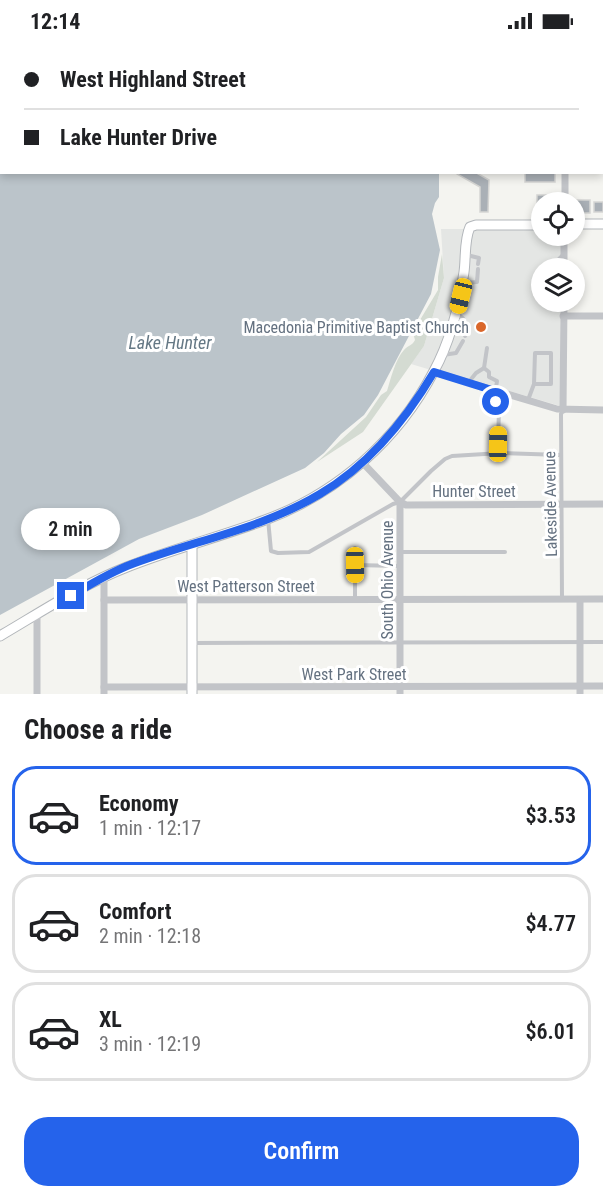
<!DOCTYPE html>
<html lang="en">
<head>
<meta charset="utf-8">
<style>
  :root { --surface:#fff; --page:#f6f6f6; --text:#202124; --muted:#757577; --line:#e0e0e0; --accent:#2563eb }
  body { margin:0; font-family:"Roboto Condensed",sans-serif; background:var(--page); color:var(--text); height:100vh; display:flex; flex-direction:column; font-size:22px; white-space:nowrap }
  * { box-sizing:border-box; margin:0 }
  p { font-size:20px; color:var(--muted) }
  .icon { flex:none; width:33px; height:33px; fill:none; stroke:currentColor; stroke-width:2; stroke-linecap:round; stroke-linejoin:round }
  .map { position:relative; height:652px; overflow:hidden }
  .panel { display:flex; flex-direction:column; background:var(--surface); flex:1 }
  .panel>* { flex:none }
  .hud { position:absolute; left:0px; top:0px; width:603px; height:132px; box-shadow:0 3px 9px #0003; display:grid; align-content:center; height:132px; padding:0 24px; background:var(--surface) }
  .tools { position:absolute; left:531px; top:150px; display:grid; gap:12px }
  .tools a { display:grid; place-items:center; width:54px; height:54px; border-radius:50%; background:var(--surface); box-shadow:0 3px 9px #0003; font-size:30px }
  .end { position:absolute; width:27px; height:27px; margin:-14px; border:8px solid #2563eb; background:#fff; box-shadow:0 0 0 3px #fff }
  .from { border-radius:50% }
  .bubble { position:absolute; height:42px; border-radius:21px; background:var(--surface); box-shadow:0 3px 9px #0003; font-size:20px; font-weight:600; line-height:42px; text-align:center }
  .car { position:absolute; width:18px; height:36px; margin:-18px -9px; border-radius:8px; box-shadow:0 0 4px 2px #0007; background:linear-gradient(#f5c518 24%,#345 0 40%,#f5c518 0 76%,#345 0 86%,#f5c518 0) }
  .hud b { display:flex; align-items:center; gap:21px; height:57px; font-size:22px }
  .hud b+b { border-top:2px solid var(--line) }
  .hud i { width:15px; height:15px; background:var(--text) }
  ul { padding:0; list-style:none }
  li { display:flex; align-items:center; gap:18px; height:99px; margin:0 12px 9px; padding:0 12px; border:3px solid var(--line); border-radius:24px }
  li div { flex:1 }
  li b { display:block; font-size:22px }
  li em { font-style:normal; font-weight:600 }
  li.on { border-color:var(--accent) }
  li>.icon { width:54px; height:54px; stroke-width:1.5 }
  h2 { padding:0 24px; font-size:27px; line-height:72px }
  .primary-button { display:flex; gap:12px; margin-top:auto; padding:12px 24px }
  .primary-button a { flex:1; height:69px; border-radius:24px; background:var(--accent); color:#fff; font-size:24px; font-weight:600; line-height:69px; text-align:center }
  .status { display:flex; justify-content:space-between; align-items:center; height:42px; padding:0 30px; background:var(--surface); direction:ltr }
  .status svg { height:16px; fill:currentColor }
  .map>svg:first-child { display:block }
</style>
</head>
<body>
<div class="status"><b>12:14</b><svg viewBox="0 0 49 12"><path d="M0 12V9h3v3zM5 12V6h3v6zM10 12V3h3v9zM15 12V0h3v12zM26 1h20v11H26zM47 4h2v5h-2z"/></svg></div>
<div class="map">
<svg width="603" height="652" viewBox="0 0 603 652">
  <rect width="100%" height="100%" fill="#f4f4f0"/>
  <g fill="#e4e6e4">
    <polygon points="441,187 465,187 461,237 447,290 431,328 411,322 424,304 444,236"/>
    <polygon points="473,187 541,188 542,194 561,194 561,226 542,226 542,260 560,260 560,364 439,328"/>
  </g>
  <path fill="#d4dbd2" d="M442,212L444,236L424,304L363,390L317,420L366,375L381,353L387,349C391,336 395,318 404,308C408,303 412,304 415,298L413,291L420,280V278L438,248V235Z"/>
  <polygon fill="#bbc4ca" points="0,0 393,0 393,1 2,2 2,130 439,131 439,155 435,161 432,172 440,208 431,252 378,353 364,373 341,392 324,411 305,426 202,473 139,497 0,573"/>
  <g fill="#aab0b6" stroke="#d5d5d3" stroke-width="1.5">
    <polygon points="458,130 475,130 489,138 488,170 480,170 480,145 457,132"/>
    <rect x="525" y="130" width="30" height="10"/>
    <polygon points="537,153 555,153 555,160 542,160 542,171 537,171"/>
    <polygon points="574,158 590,158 590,171 579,171 579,167 574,167"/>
    <rect x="594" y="160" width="9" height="10"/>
  </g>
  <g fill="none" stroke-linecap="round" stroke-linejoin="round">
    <g stroke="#b2b6ba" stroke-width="11">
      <g id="secondary">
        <polyline points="574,182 603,182"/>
        <polyline points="192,503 192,652"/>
        <path d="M0,594C41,570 83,542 127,525C172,507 220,495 265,478C338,451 398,398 434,329C451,298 459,264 464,230C466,216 464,198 470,185L476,183H542"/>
      </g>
    </g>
    <polyline stroke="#b9bbbd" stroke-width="1.5" stroke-dasharray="3 3" stroke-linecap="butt" points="559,2 559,0"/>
    <g stroke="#c2c4c8" stroke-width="4">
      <polyline points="467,213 479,216 478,222"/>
      <polyline points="556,226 557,219 564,212"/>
      <polyline points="464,241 477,240 478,227"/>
      <path d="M458,273C467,277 468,285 465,294"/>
      <polyline points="487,306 484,326 489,330 489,335 497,339 495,353 499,367 498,402"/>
      <polyline points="443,313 456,311 463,299"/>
      <polyline points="468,341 476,331 484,326"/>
      <polyline points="528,358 534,342 535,311 551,311 551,342 534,342"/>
      <polyline points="268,477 271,509 278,511 309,510 393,462 400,460 431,429 445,417 452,414 501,411 561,413"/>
      <polyline points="355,506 355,557"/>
      <polyline points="401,510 505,510"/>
      <polyline points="355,523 399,524"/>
      <polyline points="562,557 561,372 563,368"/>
      <polyline points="193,601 603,600"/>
    </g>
    <g stroke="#c2c4c8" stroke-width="7">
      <polyline points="464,0 464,2"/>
      <polyline points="568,0 568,2"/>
      <polyline points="602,47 603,47"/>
      <polyline points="602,116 603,116"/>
      <polyline points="565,160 565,130"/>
      <polyline points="564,226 564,194"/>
      <polyline points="563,274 603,274"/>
      <polyline points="434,330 557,367 603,368"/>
      <polyline points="563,368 564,260"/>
      <polyline points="362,420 400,460 406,463 603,462"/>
      <polyline points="400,460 400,652"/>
      <polyline points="104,535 104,652"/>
      <polyline points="104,558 603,557"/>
      <polyline points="580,558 580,652"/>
      <polyline points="37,573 37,652"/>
      <polyline points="104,645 603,644"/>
    </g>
    <use href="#secondary" stroke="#fff" stroke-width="9"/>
  </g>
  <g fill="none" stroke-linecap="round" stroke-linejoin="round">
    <path stroke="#2563eb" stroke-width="8" d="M71,554C89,543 108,532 127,524C191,499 260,488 320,452C369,423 405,379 434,330L495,349L496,360"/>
  </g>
  <circle fill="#da672a" stroke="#fff" stroke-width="2" cx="481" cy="285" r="6"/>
  <g text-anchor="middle" stroke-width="6" stroke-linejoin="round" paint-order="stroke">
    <g font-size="16" fill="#647180" stroke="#fff" text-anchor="end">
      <text x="469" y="291">Macedonia Primitive Baptist Church</text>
    </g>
    <g font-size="16" fill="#647180" stroke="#fff">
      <text x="474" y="455">Hunter Street</text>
      <text transform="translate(550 462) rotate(-91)" y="6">Lakeside Avenue</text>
      <text transform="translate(387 538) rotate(-90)" y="6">South Ohio Avenue</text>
      <text x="246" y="550">West Patterson Street</text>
      <text x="354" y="638">West Park Street</text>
    </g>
    <g font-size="18" font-style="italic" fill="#657885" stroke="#fff">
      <text x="170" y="307">Lake Hunter</text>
    </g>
  </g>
</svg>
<div class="tools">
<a><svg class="icon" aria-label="locate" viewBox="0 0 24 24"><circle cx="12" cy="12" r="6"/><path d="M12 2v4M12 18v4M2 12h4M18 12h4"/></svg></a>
<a><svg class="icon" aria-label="layers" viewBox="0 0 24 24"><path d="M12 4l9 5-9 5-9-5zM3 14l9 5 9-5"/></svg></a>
</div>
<i class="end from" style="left:496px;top:360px"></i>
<i class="end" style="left:71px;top:554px"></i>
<div class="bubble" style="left:21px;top:466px;width:99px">2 min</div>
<i class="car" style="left:461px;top:254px;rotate:194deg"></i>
<i class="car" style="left:498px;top:402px;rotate:1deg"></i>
<i class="car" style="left:355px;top:523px;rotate:179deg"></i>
<div class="hud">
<b><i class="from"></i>West Highland Street</b>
<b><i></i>Lake Hunter Drive</b>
</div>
</div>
<section class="panel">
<h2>Choose a ride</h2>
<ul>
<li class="on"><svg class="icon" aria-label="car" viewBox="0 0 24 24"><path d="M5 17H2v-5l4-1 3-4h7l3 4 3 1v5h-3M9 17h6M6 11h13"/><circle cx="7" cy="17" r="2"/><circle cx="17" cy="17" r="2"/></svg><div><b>Economy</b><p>1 min · 12:17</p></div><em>$3.53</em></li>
<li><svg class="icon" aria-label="car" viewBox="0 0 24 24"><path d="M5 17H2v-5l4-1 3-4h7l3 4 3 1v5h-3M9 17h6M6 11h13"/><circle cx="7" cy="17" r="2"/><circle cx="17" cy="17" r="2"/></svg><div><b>Comfort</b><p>2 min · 12:18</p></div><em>$4.77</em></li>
<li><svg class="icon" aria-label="car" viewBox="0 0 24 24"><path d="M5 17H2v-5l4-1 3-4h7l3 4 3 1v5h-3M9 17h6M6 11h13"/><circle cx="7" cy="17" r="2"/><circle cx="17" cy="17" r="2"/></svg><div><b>XL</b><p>3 min · 12:19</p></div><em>$6.01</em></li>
</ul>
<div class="primary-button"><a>Confirm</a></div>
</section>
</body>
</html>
